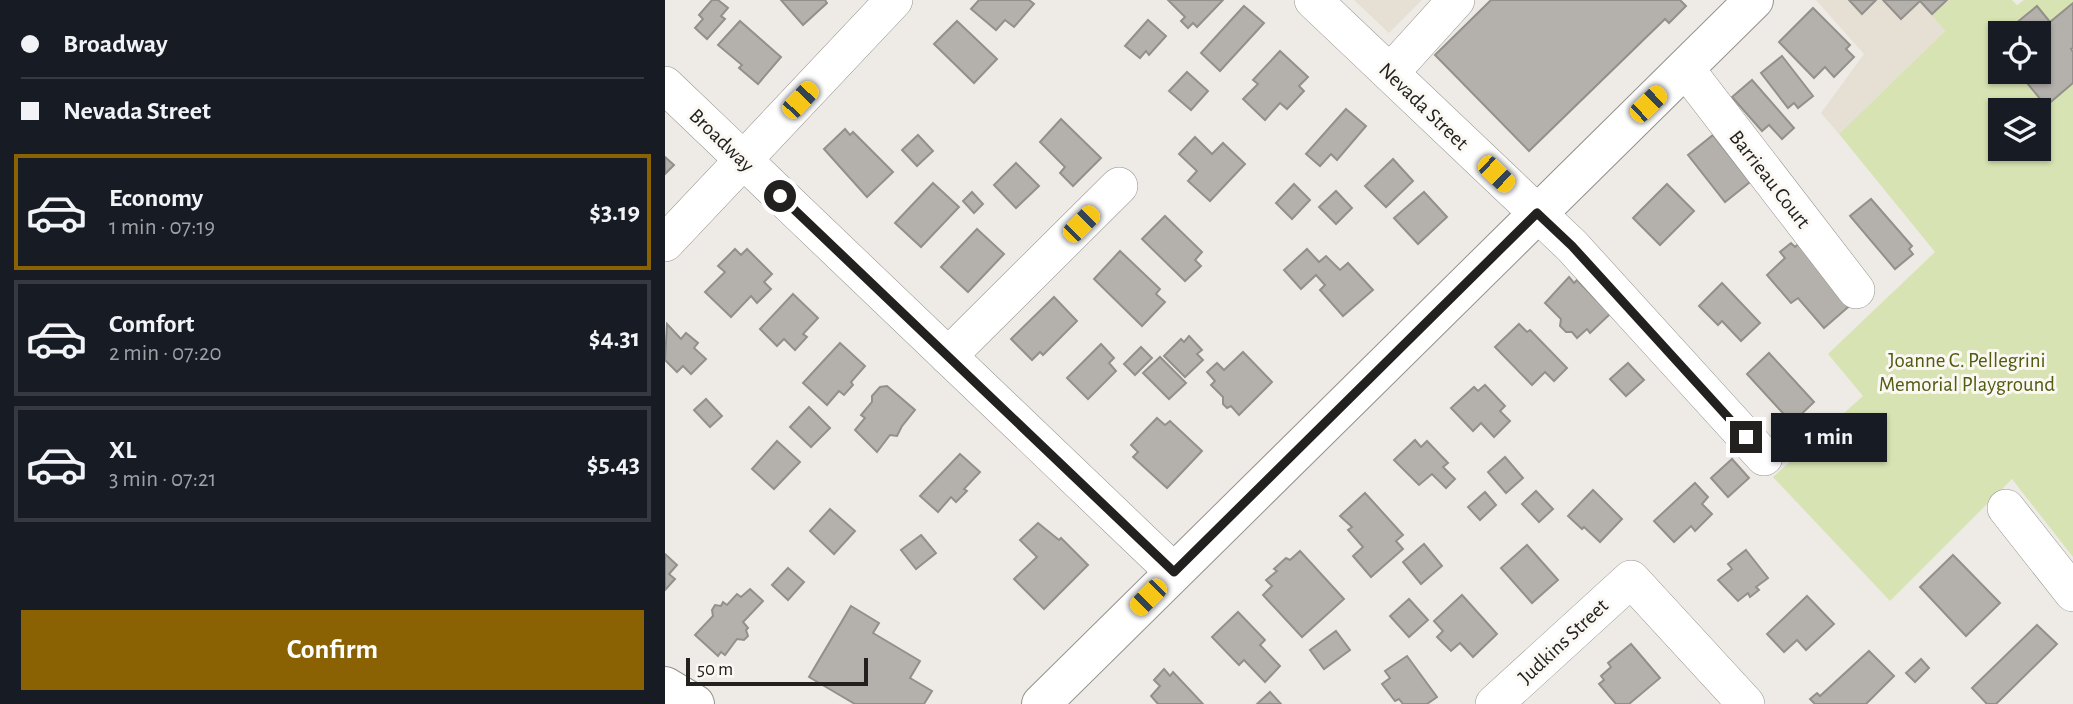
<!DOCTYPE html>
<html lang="en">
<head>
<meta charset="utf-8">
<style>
  :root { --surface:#171b24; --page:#20242c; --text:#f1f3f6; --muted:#9ea1a6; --line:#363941; --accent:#8b6203 }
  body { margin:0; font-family:"Alegreya Sans",sans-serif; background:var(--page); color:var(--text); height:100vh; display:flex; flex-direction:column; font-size:26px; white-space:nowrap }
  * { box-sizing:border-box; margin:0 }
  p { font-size:23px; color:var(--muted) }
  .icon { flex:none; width:38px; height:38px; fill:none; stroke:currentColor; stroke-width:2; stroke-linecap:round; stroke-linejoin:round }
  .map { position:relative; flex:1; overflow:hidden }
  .side { display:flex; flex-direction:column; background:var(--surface); width:665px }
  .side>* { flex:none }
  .guide { display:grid; align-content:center; height:154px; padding:0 21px; background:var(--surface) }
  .buttons { position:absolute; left:1323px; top:21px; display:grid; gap:14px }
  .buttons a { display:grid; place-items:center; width:63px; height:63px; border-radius:0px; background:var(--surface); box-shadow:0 2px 5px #0004; font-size:35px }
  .scale { position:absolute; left:21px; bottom:18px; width:182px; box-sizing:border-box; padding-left:7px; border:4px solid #22211f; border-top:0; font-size:19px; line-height:24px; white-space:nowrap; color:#22211f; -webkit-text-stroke:5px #fbf8f3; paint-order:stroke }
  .end { position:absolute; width:32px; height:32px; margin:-16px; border:9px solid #22211f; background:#fff; box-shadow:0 0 0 4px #fff }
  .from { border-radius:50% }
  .bubble { position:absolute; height:49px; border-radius:0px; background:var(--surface); box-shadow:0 2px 5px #0004; font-size:23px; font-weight:600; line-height:49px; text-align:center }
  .car { position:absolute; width:21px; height:42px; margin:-21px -10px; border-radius:9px; box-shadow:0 0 5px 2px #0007; background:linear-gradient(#f5c518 24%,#345 0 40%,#f5c518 0 76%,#345 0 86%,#f5c518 0) }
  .guide b { display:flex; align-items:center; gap:24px; height:66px; font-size:26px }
  .guide b+b { border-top:2px solid var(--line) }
  .guide i { width:18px; height:18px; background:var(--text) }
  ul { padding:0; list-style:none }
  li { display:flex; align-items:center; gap:21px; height:116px; margin:0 14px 10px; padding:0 7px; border:4px solid var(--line); border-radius:0px }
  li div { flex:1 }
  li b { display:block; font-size:26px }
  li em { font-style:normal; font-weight:600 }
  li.selected { border-color:var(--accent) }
  li>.icon { width:63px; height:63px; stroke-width:1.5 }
  .button { display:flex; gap:14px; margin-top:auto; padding:14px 21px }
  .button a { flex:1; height:80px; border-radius:0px; background:var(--accent); color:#fff; font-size:28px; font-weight:600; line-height:80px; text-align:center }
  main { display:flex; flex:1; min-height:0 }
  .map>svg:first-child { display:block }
</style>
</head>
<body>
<main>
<section class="side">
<div class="guide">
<b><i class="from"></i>Broadway</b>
<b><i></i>Nevada Street</b>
</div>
<ul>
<li class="selected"><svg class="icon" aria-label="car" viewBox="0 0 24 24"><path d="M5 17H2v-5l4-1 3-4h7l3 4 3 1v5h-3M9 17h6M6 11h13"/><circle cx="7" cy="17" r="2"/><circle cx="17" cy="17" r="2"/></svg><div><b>Economy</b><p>1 min · 07:19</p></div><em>$3.19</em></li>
<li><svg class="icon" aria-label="car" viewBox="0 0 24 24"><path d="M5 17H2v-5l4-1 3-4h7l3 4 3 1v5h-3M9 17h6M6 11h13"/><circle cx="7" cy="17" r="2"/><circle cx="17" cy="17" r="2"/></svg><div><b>Comfort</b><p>2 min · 07:20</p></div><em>$4.31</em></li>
<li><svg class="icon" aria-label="car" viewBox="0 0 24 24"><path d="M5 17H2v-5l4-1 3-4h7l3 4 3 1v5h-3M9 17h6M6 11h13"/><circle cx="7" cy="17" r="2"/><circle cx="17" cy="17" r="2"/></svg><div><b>XL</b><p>3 min · 07:21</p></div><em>$5.43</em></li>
</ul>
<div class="button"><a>Confirm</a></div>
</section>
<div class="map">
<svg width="1408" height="704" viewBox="0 0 1408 704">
  <rect width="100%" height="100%" fill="#eeebe6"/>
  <g fill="#e6dfd3">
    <polygon points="689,0 757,0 724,33"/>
    <polygon points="1151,0 1285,0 1267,15 1280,31 1174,134 1156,113 1199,54"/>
  </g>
  <path fill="#d8e3b3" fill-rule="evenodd" d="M1285,0H1347L1352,5L1359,0H1408V557L1347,479L1225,601L1108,477L1198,396L1163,354L1270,252L1174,134L1280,31L1267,15ZM1335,33H1374V72H1335ZM1335,110H1374V149H1335Z"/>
  <g fill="#b4b1ac" stroke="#93908b" stroke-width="2">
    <polygon points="47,0 53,0 63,8 56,16 60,19 42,39 30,28 38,19 34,15"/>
    <polygon points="116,0 160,0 162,3 138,25"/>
    <polygon points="314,0 364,0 369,4 349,27 340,20 331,30 306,9"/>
    <polygon points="503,0 558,0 532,27 528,23 523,28 516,21 520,17"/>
    <polygon points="826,0 1015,0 1021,6 1004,23 1000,19 864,151 770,55"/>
    <polygon points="1184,0 1211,0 1197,14"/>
    <polygon points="1218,0 1282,0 1267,14 1255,1 1236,19"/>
    <polygon points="1408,3 1408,48 1406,49 1408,52 1408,83 1381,106 1353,72 1374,72 1374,33 1339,33 1372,6 1385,22"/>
    <polygon points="579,6 599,23 555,71 536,53"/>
    <polygon points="1148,8 1185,45 1181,49 1189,57 1169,77 1160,67 1149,78 1114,42"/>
    <polygon points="483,20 501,36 484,55 481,51 475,58 460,46"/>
    <polygon points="75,21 116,57 93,84 74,68 77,65 53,45"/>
    <polygon points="292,21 332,59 309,83 269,44"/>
    <polygon points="615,51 643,77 634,86 639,91 622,109 615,103 600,120 578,99 593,84 588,80"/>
    <polygon points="1117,56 1148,96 1133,108 1129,103 1123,108 1096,73"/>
    <polygon points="522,72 543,91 526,110 504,91"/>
    <polygon points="1087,80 1129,128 1117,139 1104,125 1097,131 1067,97"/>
    <polygon points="681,109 701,126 672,160 666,154 655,166 641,154"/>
    <polygon points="396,119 436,158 408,186 395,173 400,167 375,142"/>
    <polygon points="180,129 185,135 188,132 228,172 202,197 159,149"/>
    <polygon points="253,135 268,151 252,166 237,150"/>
    <polygon points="1048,135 1085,182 1060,202 1023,155"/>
    <polygon points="530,137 547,154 558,143 580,164 545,201 523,181 532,171 514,154"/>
    <polygon points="0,157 9,165 0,174"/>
    <polygon points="728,159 748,181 721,207 700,186"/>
    <polygon points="351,163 374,186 351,208 329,185"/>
    <polygon points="268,183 294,207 256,247 230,223"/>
    <polygon points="629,184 645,200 627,219 611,203"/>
    <polygon points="1002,184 1029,211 995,245 968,218"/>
    <polygon points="671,191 687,208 671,224 654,207"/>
    <polygon points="307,192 318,204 309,213 298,201"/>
    <polygon points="759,192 782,217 753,244 729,218"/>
    <polygon points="1206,199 1247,246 1244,249 1248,254 1230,269 1185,216"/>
    <polygon points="500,216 537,252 530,260 536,266 520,281 477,239"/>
    <polygon points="312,229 339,254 303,292 276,267"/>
    <polygon points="1136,242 1189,302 1159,328 1133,298 1126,303 1102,275 1120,258 1115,252 1126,243 1130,247"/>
    <polygon points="70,249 76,255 82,249 107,274 99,282 106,289 92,303 86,296 66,317 40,292 60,272 53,266"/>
    <polygon points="642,249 654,262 661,256 675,270 683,263 708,290 678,316 655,290 660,285 651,275 636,289 619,270"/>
    <polygon points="455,251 495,289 491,294 500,302 477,326 429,279"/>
    <polygon points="904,277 909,283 912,280 945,314 925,333 922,329 912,338 907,332 901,332 895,326 896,319 880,303"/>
    <polygon points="1057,283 1095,323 1076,341 1057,321 1053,325 1034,306"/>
    <polygon points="128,294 153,318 138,334 142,337 130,350 119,339 112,346 95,329"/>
    <polygon points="389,297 412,321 378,355 375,352 367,360 346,339"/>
    <polygon points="2,324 16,339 21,333 33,343 29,348 41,359 26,374 18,366 12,372 0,360"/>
    <polygon points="854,324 862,332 865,330 902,368 889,381 880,372 867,385 830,347"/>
    <polygon points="524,336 537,350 532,354 538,360 520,377 499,356 516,339 519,342"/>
    <polygon points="175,343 200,366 186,382 188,385 179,395 174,391 162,405 138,383"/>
    <polygon points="436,344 449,358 444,363 451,371 423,399 402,378"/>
    <polygon points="476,347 487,358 470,375 459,364"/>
    <polygon points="578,352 607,382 574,415 566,406 562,408 558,404 558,397 546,385 550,381 542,372 552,363 559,370"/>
    <polygon points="1104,353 1149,402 1127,423 1082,374"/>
    <polygon points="495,357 521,383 504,399 478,373"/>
    <polygon points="963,363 979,380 961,396 945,379"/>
    <polygon points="820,385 840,406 835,411 845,421 829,437 816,423 808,431 786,408 809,387 813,391"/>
    <polygon points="222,386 250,410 237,426 232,436 225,435 212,452 190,430 200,418 196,415 207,402 207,396 215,387"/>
    <polygon points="41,399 57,416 45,427 29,410"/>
    <polygon points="144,407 165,428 146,447 125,427"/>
    <polygon points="492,418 500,425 505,421 537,451 502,488 468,457 473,452 466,445"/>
    <polygon points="750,440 756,447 762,441 783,463 778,467 790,479 781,488 767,474 754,485 729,460"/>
    <polygon points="112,441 135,462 109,489 87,469"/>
    <polygon points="295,454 315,472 299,489 302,491 291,502 286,497 273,512 255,496"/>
    <polygon points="840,457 858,478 841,493 823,472"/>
    <polygon points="1067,459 1084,478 1063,497 1046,478"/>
    <polygon points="1030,483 1043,497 1037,504 1047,514 1030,531 1026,526 1009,542 989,521"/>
    <polygon points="928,490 957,519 935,542 919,527 917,529 903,516"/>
    <polygon points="871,491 888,509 874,522 857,504"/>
    <polygon points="820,492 831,505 815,520 803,507"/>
    <polygon points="700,493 738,535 731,541 738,549 706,577 688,556 698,547 683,530 687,527 675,516"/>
    <polygon points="165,509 190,531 169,554 145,531"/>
    <polygon points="373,523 394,540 396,538 423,565 379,609 349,579 372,557 355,540"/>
    <polygon points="256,535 271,553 251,569 236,550"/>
    <polygon points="759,544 777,566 756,584 738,562"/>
    <polygon points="862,545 893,580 867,603 836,568"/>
    <polygon points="1081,550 1103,578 1091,587 1094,590 1085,597 1083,593 1073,601 1053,580 1067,569 1063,564"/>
    <polygon points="635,551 679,599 637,637 598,595 607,586 601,580 612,571 609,569 621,558 625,560"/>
    <polygon points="0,554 12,565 4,574 10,579 0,590"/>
    <polygon points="1288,555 1335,603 1301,636 1255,587"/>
    <polygon points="123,568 139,582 123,600 107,585"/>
    <polygon points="85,589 98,601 78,622 83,628 81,630 83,636 79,640 72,639 60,655 56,652 53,656 30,635 48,616 47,610 50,605 56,606 58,602 62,605 72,594 76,597"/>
    <polygon points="797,595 832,634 808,657 795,643 786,651 772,637 778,631 769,621"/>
    <polygon points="1142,596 1169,624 1141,650 1132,640 1119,652 1102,634"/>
    <polygon points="744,599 763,620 744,637 725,616"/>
    <polygon points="186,606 214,623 208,633 255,661 245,678 267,691 259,704 190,704 144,677"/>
    <polygon points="573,612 600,640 595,645 615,666 600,682 579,660 574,665 547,637"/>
    <polygon points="1372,625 1392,644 1331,704 1322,704 1307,688"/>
    <polygon points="671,631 685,650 659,669 645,650"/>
    <polygon points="966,644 995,678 964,704 951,704 934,684 939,680 936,676 946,667 943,663"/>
    <polygon points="1204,651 1229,676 1201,704 1150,704 1145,699 1152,693 1155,696"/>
    <polygon points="742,656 772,697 762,704 738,704 734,699 730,701 717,684 725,678 720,671"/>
    <polygon points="1256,659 1264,668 1250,682 1241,673"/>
    <polygon points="499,669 505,676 508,672 538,704 493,704 486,696 495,686 489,680"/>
    <polygon points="605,692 616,704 592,704"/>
  </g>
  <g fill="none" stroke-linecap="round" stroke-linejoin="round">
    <g stroke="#95928e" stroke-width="38">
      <g id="minor">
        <polyline points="648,0 907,246 1099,457"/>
        <polyline points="1020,68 1191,290"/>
        <polyline points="725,73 791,0"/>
        <polyline points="0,85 509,572"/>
        <polyline points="0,243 229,0"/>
        <polyline points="283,356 454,186"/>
        <polyline points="1341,508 1408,593"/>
        <polyline points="829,704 966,579 1081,704"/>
      </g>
    </g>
    <g stroke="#95928e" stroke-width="40">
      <g id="major">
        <polyline points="0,686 30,704"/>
        <polyline points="376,704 1089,0"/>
      </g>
    </g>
    <use href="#minor" stroke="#fff" stroke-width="37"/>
    <use href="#major" stroke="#fff" stroke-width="38"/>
  </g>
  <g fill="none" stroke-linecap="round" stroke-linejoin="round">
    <polyline stroke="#22211f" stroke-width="9" points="115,196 509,572 872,213 907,246 1081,437"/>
  </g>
  <g text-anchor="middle" stroke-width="6" stroke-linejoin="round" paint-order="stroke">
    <g font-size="21" fill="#22211f" stroke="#fbf8f3">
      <text transform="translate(759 106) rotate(44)" y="7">Nevada Street</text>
      <text transform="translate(57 140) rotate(44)" y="7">Broadway</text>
      <text transform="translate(1105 179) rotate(52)" y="7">Barrieau Court</text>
      <text transform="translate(898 641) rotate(-43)" y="7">Judkins Street</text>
    </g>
    <g font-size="21" fill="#515c11" stroke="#fbf8f3">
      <text x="1302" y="367">Joanne C. Pellegrini<tspan x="1302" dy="24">Memorial Playground</tspan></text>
    </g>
  </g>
</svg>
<div class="buttons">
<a><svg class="icon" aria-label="locate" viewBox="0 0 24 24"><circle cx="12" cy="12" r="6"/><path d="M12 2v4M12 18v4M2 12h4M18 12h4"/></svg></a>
<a><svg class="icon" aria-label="layers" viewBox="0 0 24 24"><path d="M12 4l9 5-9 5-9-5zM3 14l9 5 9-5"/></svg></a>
</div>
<div class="scale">50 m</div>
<i class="end from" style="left:115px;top:196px"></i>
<i class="end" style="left:1081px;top:437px"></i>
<div class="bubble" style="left:1106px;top:413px;width:116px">1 min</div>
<i class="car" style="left:135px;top:100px;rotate:43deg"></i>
<i class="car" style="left:983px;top:104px;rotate:46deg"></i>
<i class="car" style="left:831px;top:174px;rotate:134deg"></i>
<i class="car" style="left:416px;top:224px;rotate:45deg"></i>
<i class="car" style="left:483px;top:597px;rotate:225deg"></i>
</div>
</main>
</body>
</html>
